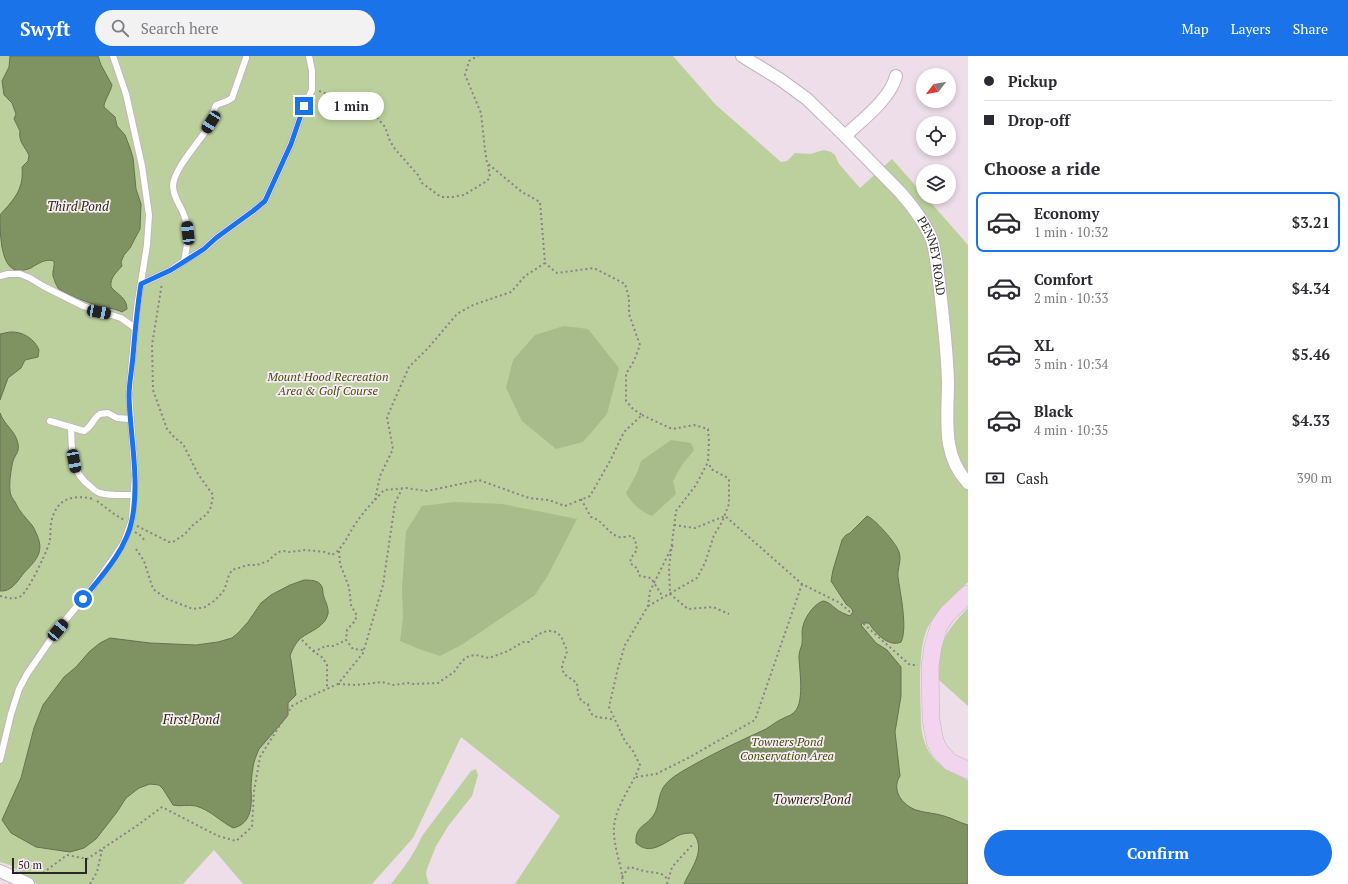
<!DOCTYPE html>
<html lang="en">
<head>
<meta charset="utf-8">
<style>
  :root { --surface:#fff; --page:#f2f2f3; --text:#2b2b33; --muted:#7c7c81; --line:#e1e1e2; --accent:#1a73e8 }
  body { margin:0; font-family:"PT Serif",serif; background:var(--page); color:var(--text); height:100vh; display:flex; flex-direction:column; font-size:15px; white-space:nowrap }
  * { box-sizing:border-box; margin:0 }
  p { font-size:13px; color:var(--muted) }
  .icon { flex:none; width:22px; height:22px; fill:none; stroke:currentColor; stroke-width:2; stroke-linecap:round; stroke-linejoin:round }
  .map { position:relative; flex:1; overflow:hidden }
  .details { display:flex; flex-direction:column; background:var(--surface); width:380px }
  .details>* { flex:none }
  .guide { display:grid; align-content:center; height:88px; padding:0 16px; background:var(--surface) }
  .needle { width:26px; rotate:239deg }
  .tools { position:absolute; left:916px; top:12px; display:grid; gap:8px }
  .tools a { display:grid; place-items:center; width:40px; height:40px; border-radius:50%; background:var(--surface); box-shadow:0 2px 6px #0003; font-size:20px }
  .scale { position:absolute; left:12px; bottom:10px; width:75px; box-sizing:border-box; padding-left:4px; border:2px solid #2b262a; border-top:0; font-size:11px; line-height:14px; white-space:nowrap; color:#2b262a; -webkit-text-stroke:3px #faebf6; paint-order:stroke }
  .end { position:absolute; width:18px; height:18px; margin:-9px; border:5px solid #1a73e8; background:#fff; box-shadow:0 0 0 2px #fff }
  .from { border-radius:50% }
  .bubble { position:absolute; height:28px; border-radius:14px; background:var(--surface); box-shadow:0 2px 6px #0003; font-size:13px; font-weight:600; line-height:28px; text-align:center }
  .car { position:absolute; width:12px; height:24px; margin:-12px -6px; border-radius:5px; box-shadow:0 0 3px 1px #0007; background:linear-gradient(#222 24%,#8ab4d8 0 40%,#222 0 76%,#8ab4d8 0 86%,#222 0) }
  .guide b { display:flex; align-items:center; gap:14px; height:38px; font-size:15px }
  .guide b+b { border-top:1px solid var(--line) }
  .guide i { width:10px; height:10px; background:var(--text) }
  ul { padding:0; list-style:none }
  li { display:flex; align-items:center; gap:12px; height:60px; margin:0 8px 6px; padding:0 8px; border:2px solid transparent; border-radius:8px }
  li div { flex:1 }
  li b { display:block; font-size:15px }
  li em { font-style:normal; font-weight:600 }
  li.current { border-color:var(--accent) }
  li>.icon { width:36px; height:36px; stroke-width:1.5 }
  h2 { padding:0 16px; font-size:18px; line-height:48px }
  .pay { display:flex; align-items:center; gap:10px; height:44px; padding:0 16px; font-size:15px }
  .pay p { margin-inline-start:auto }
  .button { display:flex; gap:8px; margin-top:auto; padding:8px 16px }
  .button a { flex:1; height:46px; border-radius:24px; background:var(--accent); color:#fff; font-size:16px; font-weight:600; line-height:46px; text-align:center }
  header { display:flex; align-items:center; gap:24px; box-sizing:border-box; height:56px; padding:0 20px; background:var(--accent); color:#fff }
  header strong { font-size:19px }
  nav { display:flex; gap:22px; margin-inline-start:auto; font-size:14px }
  .search { width:280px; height:36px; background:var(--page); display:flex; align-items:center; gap:10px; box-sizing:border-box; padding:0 14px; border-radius:22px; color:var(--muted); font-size:15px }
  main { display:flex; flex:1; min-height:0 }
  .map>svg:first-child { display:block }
</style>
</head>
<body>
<header>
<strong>Swyft</strong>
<div class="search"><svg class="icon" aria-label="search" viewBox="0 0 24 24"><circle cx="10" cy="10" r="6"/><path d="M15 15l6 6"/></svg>Search here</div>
<nav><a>Map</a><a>Layers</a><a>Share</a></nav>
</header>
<main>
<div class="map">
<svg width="968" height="828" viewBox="0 0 968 828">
  <rect width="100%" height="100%" fill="#eddee9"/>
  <g fill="#bcd09e">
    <path d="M0,0H673L716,49L781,106L787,105L795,97L810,98L824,94L831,96L835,99L839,108L860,132L892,103L923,138V141H926L968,189V526C954,540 939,552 929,569C916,591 921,643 921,669C924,701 941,713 968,724V828H515L560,760L461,681L413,782L372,828H243L214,794L183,828H37L10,809L0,806Z"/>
    <path d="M968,552V650L939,624C939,587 942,579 968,552Z"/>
    <path d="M476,713L478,719L472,740L449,769L436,790L427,813L426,818L429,828H391C403,813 415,797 422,780L471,715Z"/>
  </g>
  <g fill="#a8bb8a">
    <polygon points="564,270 588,273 619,312 607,358 583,386 556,393 522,365 506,332 513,304 535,279"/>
    <path d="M671,384L691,387L694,394L682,409L673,425L676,438L652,460C640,455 632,448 626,437L637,417L641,405Z"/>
    <polygon points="455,446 502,448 577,463 547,521 535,539 463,588 440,600 419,593 400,585 403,562 402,532 406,475 422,450"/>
  </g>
  <g fill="#7f9262" stroke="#667251">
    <path d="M10,0H98L101,9L112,29C111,35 103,47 104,51L115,61L117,70L125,79L130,92L133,102L136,133L141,148L140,173L130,192L124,199L121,206L122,210C116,217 110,221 111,231C118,239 127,242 127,253L122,256C114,252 106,252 98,250C90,247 62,237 58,232C56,229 54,223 53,220C52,215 55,210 54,205C46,202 37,208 31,212C27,214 20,215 16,214C0,210 0,175 0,159C14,143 24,134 22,111L28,105L29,99C25,91 18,85 20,75L14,63L16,58L12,47L4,39L2,25L9,11Z"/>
    <path d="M10,276C22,275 35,283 39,294L38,301L25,304L21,312L8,322L0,344V278Z"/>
    <path d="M0,357C4,369 16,375 18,388C20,395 15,399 13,405C11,413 9,427 10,435C10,439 13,443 15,446C19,455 25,461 31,468C34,471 35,475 37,479C45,497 35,505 23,518C17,526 11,536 0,535Z"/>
    <path d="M867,460C874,462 897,488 899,496C902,504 897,513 898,521C900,536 908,572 901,586C889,592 874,576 869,567H863L861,569L876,587L887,594L901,611V640L895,676L900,720C891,734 902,749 916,754C925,757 935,757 944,760C952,762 960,767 968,769V828H684C691,812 707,794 693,777C686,777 679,778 674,782C661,789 649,799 636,787C635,770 645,771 653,760C660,751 657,739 665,729C672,720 685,714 695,708C718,695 742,684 766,673C772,669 777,665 784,662C787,660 790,660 792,658C806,650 799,613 799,600C799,596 801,592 802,588C803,582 801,576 803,570C805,561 814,548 823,545C829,546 831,549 835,552C839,556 845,558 850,560L853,556L852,553L846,548L831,525L833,514L842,484L846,479L850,477Z"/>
    <path d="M304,524C315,524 323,525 323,537C324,544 329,550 328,558C325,571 310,575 301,582C296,586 292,594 290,600L291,604L296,639L288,647V659L285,663L259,693C257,698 254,704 253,711C252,718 251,726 251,733C252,749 252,768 233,772C220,765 210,754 196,750C188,748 181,751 173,749L163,733L159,729L150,728L139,732L126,742L117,756L96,783L84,792L70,796L36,791L11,777L2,764L21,722L34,672L43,649L64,621L76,611L90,595L100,587L110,582L150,587L196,589L218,586L232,582L238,577L248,566L261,547L271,539L290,529Z"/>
  </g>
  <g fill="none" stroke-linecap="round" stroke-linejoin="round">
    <g stroke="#c3b5bf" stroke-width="8">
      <g id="lane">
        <polyline points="184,205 204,193 216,182 253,155 265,145 291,88 304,50 312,34 312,15 309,0"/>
        <polyline points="0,220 8,218 20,218 30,222 43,230 83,250 121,262 135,272"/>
        <path d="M141,228L171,214L184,205C187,191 190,176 185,162C182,151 173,142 173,130C173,113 202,83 211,67C213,61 213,55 216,49L227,45L232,42L246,2"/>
        <path d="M50,365L84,375C92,371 93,362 100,358L108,357L117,362L130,363"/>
        <path d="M71,371C72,393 70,416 90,430C93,433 96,436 100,437C111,440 123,439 134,439"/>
        <polyline points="0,704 11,658 19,633 27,618 58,573 92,532 115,500 124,486 132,464 135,420 129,338 137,251 147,189 149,159 142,110 126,38 113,0"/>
      </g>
    </g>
    <g stroke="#c3b5bf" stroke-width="14">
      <g id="street">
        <path id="s1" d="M742,0L781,24L807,43L845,80L900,136C913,151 925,166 932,184C936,197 937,212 939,226C943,259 947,292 948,326C948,363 941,398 968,427"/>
        <path d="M845,80C862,64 891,42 896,20"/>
        <polyline points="0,815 28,828"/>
      </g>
    </g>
    <g stroke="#c3b5bf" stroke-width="18">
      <polyline id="secondary" points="968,538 947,558 939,570 933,590 930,610 931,664 935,685 939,694 950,706 968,714"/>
    </g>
    <g stroke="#8a8087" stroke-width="2" stroke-dasharray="2 3" stroke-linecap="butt">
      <polyline points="319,35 370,53 385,71 390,85 395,93 418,119 422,127 441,141 452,141 464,139 487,125 490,121 488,109"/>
      <polyline points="642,359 672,373 694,369 708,373 709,385 708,406 696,429 676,455 669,511 670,538 688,553 713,551 729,558"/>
      <path d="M581,443L591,461C603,464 607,477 619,481C622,482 628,480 631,480L635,483L637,494L631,502L630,507L638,513V517L640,520L651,522L663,541"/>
      <polyline points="375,444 380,420 393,393 387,361 409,311 429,291 457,258 473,249 511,236 525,220 545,207 540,146 522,136 487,107 485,94 481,57 465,19 469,5 478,0"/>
      <polyline points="97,445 114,458 124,464"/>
      <polyline points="674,469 695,472 725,460 802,528 840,547 910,609 918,609"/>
      <polyline points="137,470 169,486 173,486 185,478 193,469 207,458 211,451 213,439 198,418 183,388 175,382 167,373 153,334 152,289 162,227"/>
      <polyline points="135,476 140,479 146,486"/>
      <path d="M136,493L144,505L153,533L167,543L193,553L205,551L214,545L223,536L226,529L229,519L232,514L242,511L247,509H257L268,505L278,496L284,495L289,496L306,494L325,496L332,499C344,492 348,478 356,467C364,455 374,445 384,434L406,432L427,435L479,424L529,442L549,444L565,450L590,440L610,405L624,376L642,359L633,353L626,345V318L634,305L640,289L629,258V242L625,228L594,212L557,217L545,207"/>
      <polyline points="339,495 340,508 349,531 351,549 357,560 354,566 347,574 346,584 353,593 364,594"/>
      <path d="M0,540C7,542 14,544 21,540C29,534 45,499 49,488C51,481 50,474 51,467C56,443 71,438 93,443"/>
      <polyline points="648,550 697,522 705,507 714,479 722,466 729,448 729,424 728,422 711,413 709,407"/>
      <polyline points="302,584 313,595 323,602 327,609 327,633"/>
      <polyline points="313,595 320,593 325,590 334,590 346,584"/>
      <path d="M338,628L356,629L382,626L394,629L408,627L414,628L438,627L454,616L462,605L469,600L476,599L489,602L508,595L523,586H529C540,574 559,568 564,588C565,590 566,591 567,594C567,600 562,606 562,612L564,618L577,627C578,636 577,645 588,648C591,666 600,659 614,664"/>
      <polyline points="636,721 656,718 688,702 755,664 802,528"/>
      <polyline points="43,817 67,799 87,803 138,769 162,751 218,780 236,785 252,771 254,735 260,701 292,650 311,640 338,628 363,597 383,529 395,447 402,433"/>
      <path d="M622,821L629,811C635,812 639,814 645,815C654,818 661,814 668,824"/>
      <polyline points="90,828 97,816 102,794"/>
      <path d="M623,828C622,811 615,795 614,778C612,753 632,732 640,709L633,695L625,685L609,651L618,612L625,589L648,550L650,535L673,489"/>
      <polyline points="667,828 672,811 694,787"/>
    </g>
    <use href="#lane" stroke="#fff" stroke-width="6"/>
    <use href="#street" stroke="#fff" stroke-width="12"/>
    <use href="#secondary" stroke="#f3d4ee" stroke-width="17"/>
  </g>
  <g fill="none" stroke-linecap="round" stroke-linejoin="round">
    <path stroke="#1a73e8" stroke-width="5" d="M83,543C102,520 126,494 132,464C140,423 130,380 129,340C129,327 132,313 133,300C135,276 137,252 141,228L171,214L204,193L216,182L253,155L265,145L291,88L304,50"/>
  </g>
  <g text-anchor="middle" stroke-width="3.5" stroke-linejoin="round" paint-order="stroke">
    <g font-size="12" fill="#2b262a" stroke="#faebf6">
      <text dy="4" stroke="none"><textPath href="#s1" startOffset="283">PENNEY ROAD</textPath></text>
    </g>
    <g font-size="12" font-style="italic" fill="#3c5304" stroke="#faebf6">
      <text x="328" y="325">Mount Hood Recreation<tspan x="328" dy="14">Area &amp; Golf Course</tspan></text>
      <text x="787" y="690">Towners Pond<tspan x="787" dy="14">Conservation Area</tspan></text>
    </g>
    <g font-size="13" font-style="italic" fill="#222f09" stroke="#faebf6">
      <text x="78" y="155">Third Pond</text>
      <text x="191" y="668">First Pond</text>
      <text x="812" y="748">Towners Pond</text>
    </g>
  </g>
</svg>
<div class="tools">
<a><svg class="needle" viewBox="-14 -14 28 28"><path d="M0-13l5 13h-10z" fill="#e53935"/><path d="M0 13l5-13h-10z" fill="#7c7c81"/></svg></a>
<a><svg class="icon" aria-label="locate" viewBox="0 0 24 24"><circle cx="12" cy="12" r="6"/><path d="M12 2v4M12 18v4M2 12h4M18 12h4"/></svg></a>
<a><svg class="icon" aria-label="layers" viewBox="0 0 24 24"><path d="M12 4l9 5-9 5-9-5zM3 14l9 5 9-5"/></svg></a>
</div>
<div class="scale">50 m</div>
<i class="end from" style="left:83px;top:543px"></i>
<i class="end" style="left:304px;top:50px"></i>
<div class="bubble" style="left:318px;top:36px;width:66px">1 min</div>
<i class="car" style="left:211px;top:66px;rotate:212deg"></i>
<i class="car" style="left:188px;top:177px;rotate:354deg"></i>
<i class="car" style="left:99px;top:256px;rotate:101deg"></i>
<i class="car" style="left:74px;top:405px;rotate:169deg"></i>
<i class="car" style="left:58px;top:574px;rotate:40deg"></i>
</div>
<section class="details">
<div class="guide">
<b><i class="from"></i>Pickup</b>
<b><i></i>Drop-off</b>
</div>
<h2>Choose a ride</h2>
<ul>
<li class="current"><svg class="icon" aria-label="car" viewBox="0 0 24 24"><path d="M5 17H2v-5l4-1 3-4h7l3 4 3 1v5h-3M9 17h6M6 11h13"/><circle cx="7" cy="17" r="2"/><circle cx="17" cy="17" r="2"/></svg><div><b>Economy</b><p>1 min · 10:32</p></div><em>$3.21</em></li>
<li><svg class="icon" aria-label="car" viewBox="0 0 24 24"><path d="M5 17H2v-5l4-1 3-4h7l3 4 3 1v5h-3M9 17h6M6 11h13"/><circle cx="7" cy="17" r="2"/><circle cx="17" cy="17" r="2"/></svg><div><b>Comfort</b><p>2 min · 10:33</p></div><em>$4.34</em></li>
<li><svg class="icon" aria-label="car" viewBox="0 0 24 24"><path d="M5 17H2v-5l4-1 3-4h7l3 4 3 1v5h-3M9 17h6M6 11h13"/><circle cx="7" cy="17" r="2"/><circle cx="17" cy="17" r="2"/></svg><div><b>XL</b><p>3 min · 10:34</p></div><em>$5.46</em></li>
<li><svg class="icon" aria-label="car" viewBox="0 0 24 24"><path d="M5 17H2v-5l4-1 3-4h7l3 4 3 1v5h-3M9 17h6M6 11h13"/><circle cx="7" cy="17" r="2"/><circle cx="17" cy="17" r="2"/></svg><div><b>Black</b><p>4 min · 10:35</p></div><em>$4.33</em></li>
</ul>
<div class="pay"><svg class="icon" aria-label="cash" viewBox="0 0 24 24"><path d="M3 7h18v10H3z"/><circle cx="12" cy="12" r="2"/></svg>Cash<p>390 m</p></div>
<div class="button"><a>Confirm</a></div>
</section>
</main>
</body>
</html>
